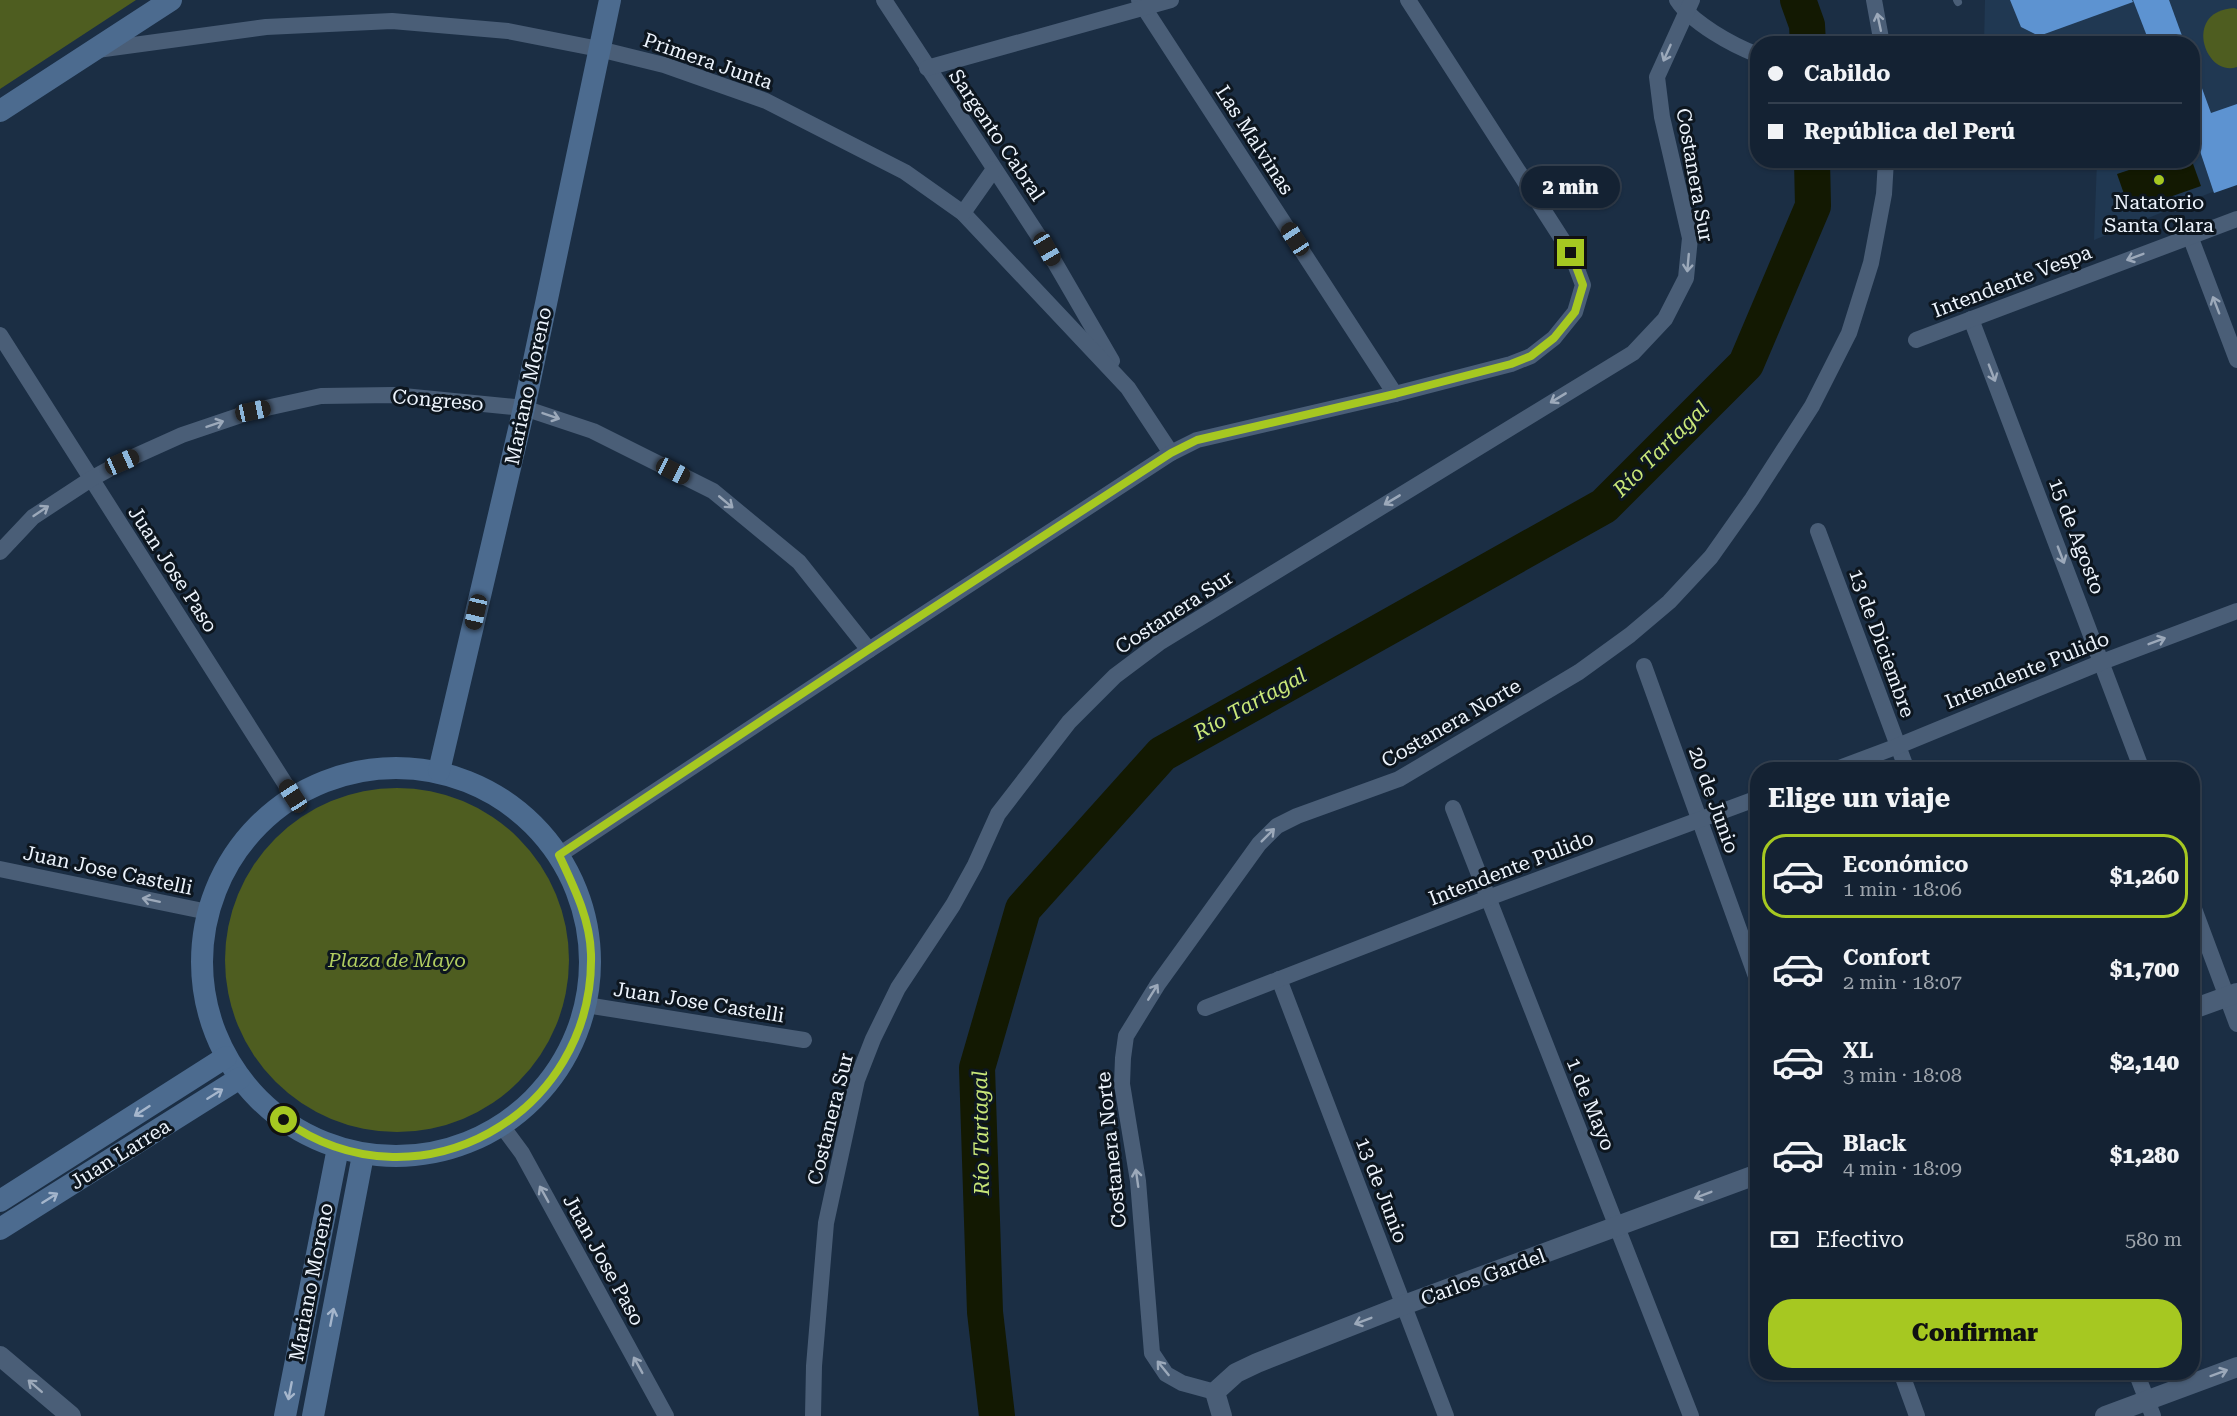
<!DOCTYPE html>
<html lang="es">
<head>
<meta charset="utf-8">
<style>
  :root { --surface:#142233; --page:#1d2a3b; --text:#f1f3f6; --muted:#9da4ac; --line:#333f4e; --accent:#a6c821 }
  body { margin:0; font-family:"Roboto Serif",serif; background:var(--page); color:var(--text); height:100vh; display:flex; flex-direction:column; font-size:22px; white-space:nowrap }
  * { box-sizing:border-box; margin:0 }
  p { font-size:20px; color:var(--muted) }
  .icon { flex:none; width:33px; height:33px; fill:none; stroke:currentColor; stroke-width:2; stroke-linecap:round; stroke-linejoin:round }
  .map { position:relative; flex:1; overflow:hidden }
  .sheet { position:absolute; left:1750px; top:762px; width:450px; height:618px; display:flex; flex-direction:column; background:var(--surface); border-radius:24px; box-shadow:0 2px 4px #0004,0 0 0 2px var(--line) }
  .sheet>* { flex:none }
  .hud { position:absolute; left:1750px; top:36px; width:450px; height:132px; border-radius:24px; box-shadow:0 2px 4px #0004,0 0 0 2px var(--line); display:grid; align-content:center; height:132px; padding:0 18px; background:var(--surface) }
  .end { position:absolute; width:27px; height:27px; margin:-14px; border:8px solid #a6c821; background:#111; box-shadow:0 0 0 3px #111 }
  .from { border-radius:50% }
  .bubble { position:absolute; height:42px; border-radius:21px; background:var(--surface); box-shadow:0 2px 4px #0004,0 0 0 2px var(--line); font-size:20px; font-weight:800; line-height:42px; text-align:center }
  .car { position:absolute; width:18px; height:36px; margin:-18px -9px; border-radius:8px; box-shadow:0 0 4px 2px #0007; background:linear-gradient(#222 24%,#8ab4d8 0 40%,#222 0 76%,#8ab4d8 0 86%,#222 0) }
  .hud b { display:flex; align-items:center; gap:21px; height:57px; font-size:22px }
  .hud b+b { border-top:2px solid var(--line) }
  .hud i { width:15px; height:15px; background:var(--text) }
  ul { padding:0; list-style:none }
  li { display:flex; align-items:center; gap:18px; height:84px; margin:0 12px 9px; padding:0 6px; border:3px solid transparent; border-radius:24px }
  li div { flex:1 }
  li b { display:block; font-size:22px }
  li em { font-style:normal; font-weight:800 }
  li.on { border-color:var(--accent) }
  li>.icon { width:54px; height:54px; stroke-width:1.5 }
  h2 { padding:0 18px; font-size:27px; line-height:72px }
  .pay { display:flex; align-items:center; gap:15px; height:66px; padding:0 18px; font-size:22px }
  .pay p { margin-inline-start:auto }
  .cta { display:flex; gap:12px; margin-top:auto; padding:12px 18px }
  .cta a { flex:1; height:69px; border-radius:24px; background:var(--accent); color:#111; font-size:24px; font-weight:800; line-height:69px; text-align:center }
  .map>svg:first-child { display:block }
</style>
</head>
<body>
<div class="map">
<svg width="2237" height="1416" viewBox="0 0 2237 1416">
  <rect width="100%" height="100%" fill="#1b2e44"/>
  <polygon fill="#203852" points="1985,0 2237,0 2237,182 2094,240 2097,161 2193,160 2193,44 1984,44"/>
  <g fill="#4e5d20">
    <polygon points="0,0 136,0 0,89"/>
    <path d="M2234,8L2237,9V67C2205,78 2182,11 2234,8Z"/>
    <circle cx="397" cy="960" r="172"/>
  </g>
  <polygon fill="#131902" points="2156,161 2192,161 2201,186 2130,211 2117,174"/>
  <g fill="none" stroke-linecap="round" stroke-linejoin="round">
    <g stroke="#131902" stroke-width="36">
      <polyline points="1798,0 1807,25 1808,44"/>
      <polyline points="997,1416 985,1312 977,1068 1023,909 1162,754 1604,506 1746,364 1813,206 1812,160"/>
    </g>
  </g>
  <g fill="#5d93d1">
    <polygon points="2010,0 2132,0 2133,2 2039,36 2021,27"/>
    <polygon points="2133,0 2169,0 2185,44 2150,44"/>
    <polygon points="2193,69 2195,69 2211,113 2237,104 2237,185 2214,193 2200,151 2193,154"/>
  </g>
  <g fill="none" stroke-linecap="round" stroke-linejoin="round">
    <polyline stroke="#4a5e77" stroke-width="8" points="1957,0 1958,2"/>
    <g stroke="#4a5e77" stroke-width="16">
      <polyline points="884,0 1047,249 1112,361"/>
      <polyline points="1139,0 1395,394"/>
      <path d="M1677,0C1692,23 1732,45 1758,55"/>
      <polyline points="1874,0 1882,44"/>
      <polyline points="97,50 266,27 392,21 508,31 599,49 664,65 766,101 905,172 963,213 1128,388 1171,453"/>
      <polyline points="927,68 1171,0"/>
      <polyline points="963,213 994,169"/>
      <polyline points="2190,236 2237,360"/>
      <polyline points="1971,319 2142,770"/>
      <polyline points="0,335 293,796"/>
      <polyline points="1916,340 2237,219"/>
      <polyline points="1818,531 1907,770"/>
      <polyline points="0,552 33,517 91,479 122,462 182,435 253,411 321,396 393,395 524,408 593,431 713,491 799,562 869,650"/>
      <polyline points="1644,666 1758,982"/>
      <polyline points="1834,770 1898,746 2102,662 2237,611"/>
      <polyline points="1453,808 1691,1416"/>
      <polyline points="559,855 869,650 1171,453 1197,440 1395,394 1511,364 1531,356 1554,338 1575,312 1583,285 1571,253 1408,0"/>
      <polyline points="0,869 208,912"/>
      <polyline points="2193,906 2237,1024"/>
      <polyline points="1279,979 1446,1416"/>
      <polyline points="586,1005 804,1040"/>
      <polyline points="1205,1008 1488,898 1758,798"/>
      <polyline points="502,1126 522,1153 666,1416"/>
      <polyline points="1901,1372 1917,1416"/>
      <polyline points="2136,1372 2153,1416"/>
      <polyline points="1215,1392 1182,1383 1166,1374 1152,1353 1138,1181 1122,1084 1123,1058 1126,1036 1158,984 1259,844 1277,826 1297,816 1399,779 1579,672 1630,635 1669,602 1711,557 1752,499 1812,406 1849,333 1871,263 1884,194 1886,160"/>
      <polyline points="813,1416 814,1366 826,1223 857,1080 873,1039 898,988 953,905 975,865 998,814 1069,722 1115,676 1159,643 1633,353 1665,319 1686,278 1690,238 1662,117 1657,77 1692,0"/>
    </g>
    <g stroke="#4a5e77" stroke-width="20">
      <polyline points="2193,1009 2237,993"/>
      <polyline points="0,1356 71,1416"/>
      <polyline points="1222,1416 1215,1392 1236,1373 1257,1363 1404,1305 1758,1174"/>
      <polyline points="2105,1416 2237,1367"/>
    </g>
    <g stroke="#4c6b8f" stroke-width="22">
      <polyline points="0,111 171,0"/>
      <circle cx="396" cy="962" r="194"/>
      <polyline points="439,771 524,408 610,0"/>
      <polyline points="0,1201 226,1057"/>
      <polyline points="0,1229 240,1078"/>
      <polyline points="285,1416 338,1148"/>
      <polyline points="313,1416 363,1155"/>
    </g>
  </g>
  <defs><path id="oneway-shaft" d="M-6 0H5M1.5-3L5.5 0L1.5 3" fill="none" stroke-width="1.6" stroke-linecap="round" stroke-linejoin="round" transform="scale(1.5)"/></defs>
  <g stroke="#9ca9ba">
    <use href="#oneway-shaft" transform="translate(1879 22) rotate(-102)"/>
    <use href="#oneway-shaft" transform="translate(1667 53) rotate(114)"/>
    <use href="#oneway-shaft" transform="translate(2135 257) rotate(159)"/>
    <use href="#oneway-shaft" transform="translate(1688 263) rotate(95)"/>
    <use href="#oneway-shaft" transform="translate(2216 305) rotate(-111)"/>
    <use href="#oneway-shaft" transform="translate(1992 373) rotate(69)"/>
    <use href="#oneway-shaft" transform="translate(1558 398) rotate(149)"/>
    <use href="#oneway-shaft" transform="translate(551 416) rotate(19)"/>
    <use href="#oneway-shaft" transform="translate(215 424) rotate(-19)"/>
    <use href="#oneway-shaft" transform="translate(1392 500) rotate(149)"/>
    <use href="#oneway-shaft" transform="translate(726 502) rotate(40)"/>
    <use href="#oneway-shaft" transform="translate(41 511) rotate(-34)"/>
    <use href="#oneway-shaft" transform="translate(2061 555) rotate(69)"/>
    <use href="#oneway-shaft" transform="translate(2157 641) rotate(-21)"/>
    <use href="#oneway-shaft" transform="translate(1268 835) rotate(-45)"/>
    <use href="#oneway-shaft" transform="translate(151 900) rotate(-168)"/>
    <use href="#oneway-shaft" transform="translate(1153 992) rotate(-58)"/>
    <use href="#oneway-shaft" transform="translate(1137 1178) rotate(-98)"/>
    <use href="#oneway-shaft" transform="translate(544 1194) rotate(-119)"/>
    <use href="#oneway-shaft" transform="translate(1703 1195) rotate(159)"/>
    <use href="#oneway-shaft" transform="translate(1363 1321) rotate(159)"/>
    <use href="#oneway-shaft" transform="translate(638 1365) rotate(-119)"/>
    <use href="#oneway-shaft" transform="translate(1163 1368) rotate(-129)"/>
    <use href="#oneway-shaft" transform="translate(2219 1373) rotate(-20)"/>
    <use href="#oneway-shaft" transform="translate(35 1386) rotate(-139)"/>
  </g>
  <g stroke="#a5b6cc">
    <use href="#oneway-shaft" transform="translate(215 1094) rotate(-32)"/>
    <use href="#oneway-shaft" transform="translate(142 1111) rotate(147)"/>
    <use href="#oneway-shaft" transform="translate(50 1198) rotate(-32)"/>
    <use href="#oneway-shaft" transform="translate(332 1317) rotate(-79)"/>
    <use href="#oneway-shaft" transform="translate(290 1391) rotate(101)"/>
  </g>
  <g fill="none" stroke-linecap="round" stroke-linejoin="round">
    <path stroke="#a6c821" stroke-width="8" d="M284,1120C417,1215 595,1115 591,954C590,919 574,887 559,855L868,650L1171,453L1197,440L1395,394L1511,364L1531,356L1554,338L1575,312L1583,285L1571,253"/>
  </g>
  <circle fill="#a6c821" stroke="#0d161f" stroke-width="2" cx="2159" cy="180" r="6"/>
  <g text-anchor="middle" stroke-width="6" stroke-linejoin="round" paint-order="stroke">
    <g font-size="20" fill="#edf4fd" stroke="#0d161f">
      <text transform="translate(708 61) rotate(19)" y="7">Primera Junta</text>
      <text transform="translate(997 135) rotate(56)" y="7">Sargento Cabral</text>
      <text transform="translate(1255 140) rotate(57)" y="7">Las Malvinas</text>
      <text transform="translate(1695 175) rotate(80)" y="7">Costanera Sur</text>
      <text transform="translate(2012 281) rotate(-21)" y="7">Intendente Vespa</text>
      <text transform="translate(528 386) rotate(-78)" y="7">Mariano Moreno</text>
      <text transform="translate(438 400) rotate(5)" y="7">Congreso</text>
      <text transform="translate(2077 536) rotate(69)" y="7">15 de Agosto</text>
      <text transform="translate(173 569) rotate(57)" y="7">Juan Jose Paso</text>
      <text transform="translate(1174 612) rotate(-33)" y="7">Costanera Sur</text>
      <text transform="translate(1882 643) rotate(70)" y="7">13 de Diciembre</text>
      <text transform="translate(2027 670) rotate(-22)" y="7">Intendente Pulido</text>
      <text transform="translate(1451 723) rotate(-30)" y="7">Costanera Norte</text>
      <text transform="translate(1714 800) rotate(70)" y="7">20 de Junio</text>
      <text transform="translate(1511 868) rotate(-21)" y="7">Intendente Pulido</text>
      <text transform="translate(108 870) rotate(12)" y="7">Juan Jose Castelli</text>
      <text transform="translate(699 1002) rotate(9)" y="7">Juan Jose Castelli</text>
      <text transform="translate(1591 1104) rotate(68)" y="7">1 de Mayo</text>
      <text transform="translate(830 1119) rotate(-76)" y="7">Costanera Sur</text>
      <text transform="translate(1111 1150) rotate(-96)" y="7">Costanera Norte</text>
      <text transform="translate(120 1154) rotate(-32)" y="7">Juan Larrea</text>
      <text transform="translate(1382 1190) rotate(69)" y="7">13 de Junio</text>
      <text transform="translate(604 1260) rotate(61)" y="7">Juan Jose Paso</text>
      <text transform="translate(1483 1277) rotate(-20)" y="7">Carlos Gardel</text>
      <text transform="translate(311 1282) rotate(-79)" y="7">Mariano Moreno</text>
    </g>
    <g font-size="20" fill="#edf4fd" stroke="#0d161f">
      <text x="2159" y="209">Natatorio<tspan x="2159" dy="23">Santa Clara</tspan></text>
    </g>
    <g font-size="20" font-style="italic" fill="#b0cc5f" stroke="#0d161f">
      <text x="397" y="967">Plaza de Mayo</text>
    </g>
    <g font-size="21" font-style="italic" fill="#c9e779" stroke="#0d161f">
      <text transform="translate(1661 449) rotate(-45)" y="7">Río Tartagal</text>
      <text transform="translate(1250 704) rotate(-29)" y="7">Río Tartagal</text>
      <text transform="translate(981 1133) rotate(-91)" y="7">Río Tartagal</text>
    </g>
  </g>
</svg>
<i class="end from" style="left:284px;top:1120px"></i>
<i class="end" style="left:1571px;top:253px"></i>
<div class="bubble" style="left:1521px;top:166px;width:99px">2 min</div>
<i class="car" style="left:1295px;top:239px;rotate:327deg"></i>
<i class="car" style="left:1047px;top:249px;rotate:150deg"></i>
<i class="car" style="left:253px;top:411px;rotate:78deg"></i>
<i class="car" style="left:122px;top:462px;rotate:66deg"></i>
<i class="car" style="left:673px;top:471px;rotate:117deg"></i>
<i class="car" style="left:476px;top:612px;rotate:193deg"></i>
<i class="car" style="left:293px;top:796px;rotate:327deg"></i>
<div class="hud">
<b><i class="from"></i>Cabildo</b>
<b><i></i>República del Perú</b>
</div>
<section class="sheet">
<h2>Elige un viaje</h2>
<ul>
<li class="on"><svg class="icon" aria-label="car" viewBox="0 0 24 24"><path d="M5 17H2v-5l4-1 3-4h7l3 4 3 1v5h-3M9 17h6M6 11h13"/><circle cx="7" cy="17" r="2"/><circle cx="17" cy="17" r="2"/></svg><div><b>Económico</b><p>1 min · 18:06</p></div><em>$1,260</em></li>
<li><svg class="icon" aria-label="car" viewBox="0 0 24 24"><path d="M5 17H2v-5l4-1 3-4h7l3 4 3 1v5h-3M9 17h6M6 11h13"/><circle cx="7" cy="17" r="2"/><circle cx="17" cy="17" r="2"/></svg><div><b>Confort</b><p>2 min · 18:07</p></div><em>$1,700</em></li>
<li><svg class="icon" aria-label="car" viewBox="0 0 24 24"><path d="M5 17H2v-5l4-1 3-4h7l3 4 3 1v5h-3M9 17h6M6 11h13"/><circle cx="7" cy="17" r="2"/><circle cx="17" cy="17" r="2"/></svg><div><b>XL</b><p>3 min · 18:08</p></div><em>$2,140</em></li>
<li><svg class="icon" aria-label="car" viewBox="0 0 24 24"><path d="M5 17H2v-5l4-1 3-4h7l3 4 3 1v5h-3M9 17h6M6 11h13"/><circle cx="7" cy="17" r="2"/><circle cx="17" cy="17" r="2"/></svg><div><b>Black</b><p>4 min · 18:09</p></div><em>$1,280</em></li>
</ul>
<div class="pay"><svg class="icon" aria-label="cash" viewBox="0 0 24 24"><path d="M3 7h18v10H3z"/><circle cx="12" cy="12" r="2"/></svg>Efectivo<p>580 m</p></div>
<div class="cta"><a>Confirmar</a></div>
</section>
</div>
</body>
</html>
